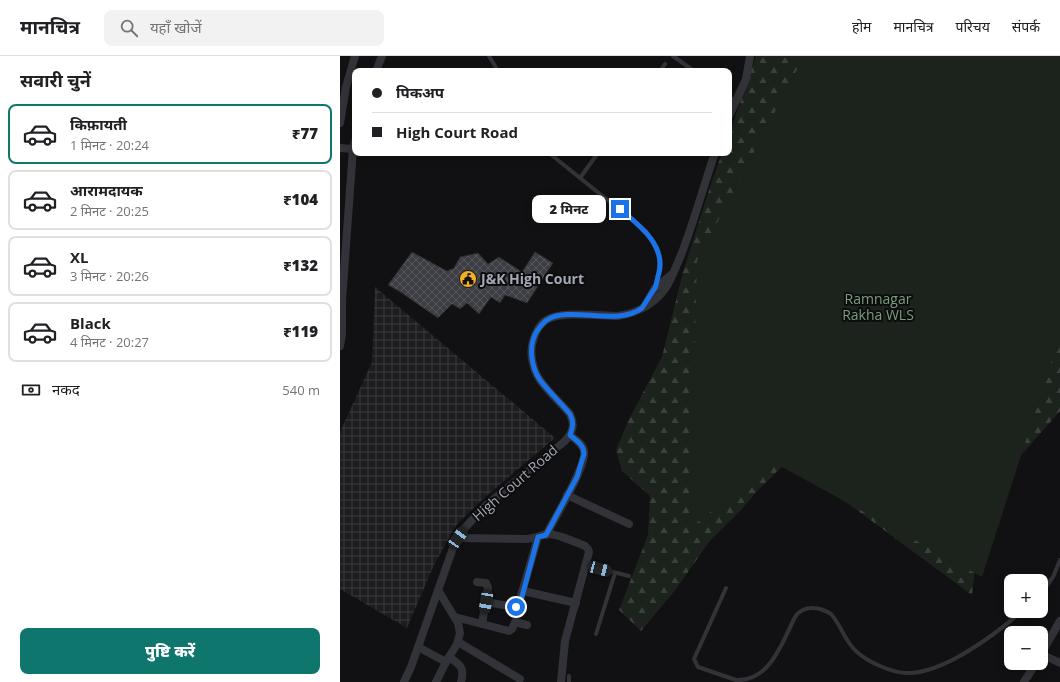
<!DOCTYPE html>
<html lang="hi">
<head>
<meta charset="utf-8">
<style>
  :root { --surface:#fff; --page:#f2f2f2; --text:#202124; --muted:#757577; --line:#e0e0e0; --accent:#0f766e }
  body { margin:0; font-family:"Open Sans","Noto Sans Devanagari",sans-serif; background:var(--page); color:var(--text); height:100vh; display:flex; flex-direction:column; font-size:15px; white-space:nowrap }
  * { box-sizing:border-box; margin:0 }
  p { font-size:13px; color:var(--muted) }
  .icon { flex:none; width:22px; height:22px; fill:none; stroke:currentColor; stroke-width:2; stroke-linecap:round; stroke-linejoin:round }
  .map { position:relative; flex:1; overflow:hidden }
  .panel { display:flex; flex-direction:column; background:var(--surface); width:340px }
  .panel>* { flex:none }
  .guide { position:absolute; left:12px; top:12px; width:380px; height:88px; border-radius:8px; box-shadow:0 2px 10px #0003; display:grid; align-content:center; height:88px; padding:0 20px; background:var(--surface) }
  .tools { position:absolute; left:664px; top:518px; display:grid; gap:8px }
  .tools a { display:grid; place-items:center; width:44px; height:44px; border-radius:8px; background:var(--surface); box-shadow:0 2px 10px #0003; font-size:20px }
  .end { position:absolute; width:18px; height:18px; margin:-9px; border:5px solid #1a73e8; background:#fff; box-shadow:0 0 0 2px #fff }
  .from { border-radius:50% }
  .bubble { position:absolute; height:28px; border-radius:8px; background:var(--surface); box-shadow:0 2px 10px #0003; font-size:13px; font-weight:800; line-height:28px; text-align:center }
  .car { position:absolute; width:12px; height:24px; margin:-12px -6px; border-radius:5px; box-shadow:0 0 3px 1px #0007; background:linear-gradient(#222 24%,#8ab4d8 0 40%,#222 0 76%,#8ab4d8 0 86%,#222 0) }
  .guide b { display:flex; align-items:center; gap:14px; height:38px; font-size:15px }
  .guide b+b { border-top:1px solid var(--line) }
  .guide i { width:10px; height:10px; background:var(--text) }
  ul { padding:0; list-style:none }
  li { display:flex; align-items:center; gap:12px; height:60px; margin:0 8px 6px; padding:0 12px; border:2px solid var(--line); border-radius:8px }
  li div { flex:1 }
  li b { display:block; font-size:15px }
  li em { font-style:normal; font-weight:800 }
  li.active { border-color:var(--accent) }
  li>.icon { width:36px; height:36px; stroke-width:1.5 }
  h2 { padding:0 20px; font-size:18px; line-height:48px }
  .pay { display:flex; align-items:center; gap:10px; height:44px; padding:0 20px; font-size:15px }
  .pay p { margin-inline-start:auto }
  .primary-button { display:flex; gap:8px; margin-top:auto; padding:8px 20px }
  .primary-button a { flex:1; height:46px; border-radius:8px; background:var(--accent); color:#fff; font-size:16px; font-weight:800; line-height:46px; text-align:center }
  header { display:flex; align-items:center; gap:24px; box-sizing:border-box; height:56px; padding:0 20px; background:var(--surface); border-bottom:1px solid var(--line) }
  header strong { font-size:19px }
  nav { display:flex; gap:22px; margin-inline-start:auto; font-size:14px }
  .search { width:280px; height:36px; background:var(--page); display:flex; align-items:center; gap:10px; box-sizing:border-box; padding:0 14px; border-radius:8px; color:var(--muted); font-size:15px }
  main { display:flex; flex:1; min-height:0 }
  .map>svg:first-child { display:block }
</style>
</head>
<body>
<header>
<strong>मानचित्र</strong>
<div class="search"><svg class="icon" aria-label="search" viewBox="0 0 24 24"><circle cx="10" cy="10" r="6"/><path d="M15 15l6 6"/></svg>यहाँ खोजें</div>
<nav><a>होम</a><a>मानचित्र</a><a>परिचय</a><a>संपर्क</a></nav>
</header>
<main>
<section class="panel">
<h2>सवारी चुनें</h2>
<ul>
<li class="active"><svg class="icon" aria-label="car" viewBox="0 0 24 24"><path d="M5 17H2v-5l4-1 3-4h7l3 4 3 1v5h-3M9 17h6M6 11h13"/><circle cx="7" cy="17" r="2"/><circle cx="17" cy="17" r="2"/></svg><div><b>किफ़ायती</b><p>1 मिनट · 20:24</p></div><em>₹77</em></li>
<li><svg class="icon" aria-label="car" viewBox="0 0 24 24"><path d="M5 17H2v-5l4-1 3-4h7l3 4 3 1v5h-3M9 17h6M6 11h13"/><circle cx="7" cy="17" r="2"/><circle cx="17" cy="17" r="2"/></svg><div><b>आरामदायक</b><p>2 मिनट · 20:25</p></div><em>₹104</em></li>
<li><svg class="icon" aria-label="car" viewBox="0 0 24 24"><path d="M5 17H2v-5l4-1 3-4h7l3 4 3 1v5h-3M9 17h6M6 11h13"/><circle cx="7" cy="17" r="2"/><circle cx="17" cy="17" r="2"/></svg><div><b>XL</b><p>3 मिनट · 20:26</p></div><em>₹132</em></li>
<li><svg class="icon" aria-label="car" viewBox="0 0 24 24"><path d="M5 17H2v-5l4-1 3-4h7l3 4 3 1v5h-3M9 17h6M6 11h13"/><circle cx="7" cy="17" r="2"/><circle cx="17" cy="17" r="2"/></svg><div><b>Black</b><p>4 मिनट · 20:27</p></div><em>₹119</em></li>
</ul>
<div class="pay"><svg class="icon" aria-label="cash" viewBox="0 0 24 24"><path d="M3 7h18v10H3z"/><circle cx="12" cy="12" r="2"/></svg>नकद<p>540 m</p></div>
<div class="primary-button"><a>पुष्टि करें</a></div>
</section>
<div class="map">
<svg width="720" height="626" viewBox="0 0 720 626">
  <defs>
    <pattern id="industrial-grid" width="8" height="8" patternUnits="userSpaceOnUse"><rect width="8" height="8" fill="#1d1d20"/><path d="M0 4h8M4 0v8" fill="none" stroke="#3b3b3e"/></pattern>
    <pattern id="forest-firs" width="22" height="20" patternUnits="userSpaceOnUse"><rect width="22" height="20" fill="#1c231c"/><path d="M5 1l3.5 6h-7zM16 11l3.5 6h-7z" fill="#3a403b"/></pattern>
    <pattern id="building-cross-hatch" width="8" height="8" patternUnits="userSpaceOnUse"><rect width="8" height="8" fill="#3d3e43"/><path d="M0 0l8 8M0 8l8-8" fill="none" stroke="#56575c"/></pattern>
  </defs>
  <rect width="100%" height="100%" fill="#111113"/>
  <polygon fill="url(#industrial-grid)" points="35,231 215,382 145,441 117,468 94,509 67,572 0,533 0,376 32,306"/>
  <polygon fill="url(#forest-firs)" points="416,0 720,0 720,355 683,397 657,435 639,475 632,539 449,404 419,433 400,455 369,486 336,533 301,575 279,554 308,479 310,440 282,415 276,394 289,363 322,301 343,216 369,134 382,97 389,97 389,77 405,33"/>
  <polygon fill="#1c231c" points="464,0 720,0 720,278 642,521 433,406 350,472 357,205"/>
  <polygon fill="url(#building-cross-hatch)" stroke="#2b2b2f" points="72,196 107,215 114,212 120,201 138,197 148,208 159,201 182,216 195,196 213,207 187,247 165,239 160,247 151,241 139,258 127,247 120,253 112,248 98,262 59,235 48,229"/>
  <g fill="none" stroke-linecap="round" stroke-linejoin="round">
    <g stroke="#323338" stroke-width="4">
      <polyline points="149,0 158,15"/>
      <polyline points="333,0 354,15"/>
      <polyline points="320,15 325,8"/>
      <polyline points="389,41 395,45"/>
      <path d="M209,97L306,175C321,198 322,205 315,231"/>
      <polyline points="240,122 258,97"/>
      <polyline points="246,509 289,520"/>
      <path d="M386,532L354,603L358,611L396,624C430,626 443,585 455,561C464,548 480,551 491,558C501,569 505,586 517,596C528,606 552,617 567,617C603,618 656,578 682,555"/>
      <polyline points="701,538 713,521 720,504"/>
      <polyline points="256,578 275,517"/>
      <polyline points="229,626 229,620"/>
    </g>
    <g stroke="#323338" stroke-width="8">
      <polyline points="36,15 42,0"/>
      <polyline points="389,60 406,23 410,0"/>
      <polyline points="0,67 6,31 15,0"/>
      <polyline points="0,92 13,93 2,244 2,278 0,290"/>
      <polyline points="13,93 15,85"/>
      <polyline points="304,251 315,232 332,218"/>
      <polyline points="227,439 289,468"/>
      <path d="M206,479C214,463 247,410 244,395C243,388 235,383 230,379"/>
      <path d="M118,482L185,483C193,483 199,480 207,478C216,477 235,486 245,490L248,493L249,496L225,585L221,626"/>
      <polyline points="137,526 146,527 148,532 142,568"/>
      <polyline points="183,535 236,547"/>
      <polyline points="146,546 174,551 178,550 198,481"/>
      <polyline points="115,561 169,575 172,573 175,566 187,569"/>
      <polyline points="118,586 180,623"/>
      <polyline points="78,591 106,606"/>
      <polyline points="701,598 720,565"/>
      <polyline points="701,598 720,607"/>
      <path d="M109,601C120,609 125,611 121,626"/>
      <path d="M64,626L71,611L114,489L123,474L144,451L225,385C233,376 235,369 230,358C221,347 208,336 200,324C193,314 189,297 193,285C195,277 200,267 208,263C224,255 260,260 278,260C297,257 314,248 325,233C332,223 336,210 341,199C354,166 363,131 375,97"/>
      <polyline points="96,626 106,606 117,588 120,577 118,567 98,534"/>
      <polyline points="684,626 696,607"/>
    </g>
  </g>
  <g fill="none" stroke-linecap="round" stroke-linejoin="round">
    <path stroke="#1a73e8" stroke-width="5" d="M176,551L180,548L198,481L206,479L237,421L244,398C244,389 237,385 230,379C233,371 234,366 230,358C221,347 209,336 200,324C191,311 188,289 197,275C200,271 203,266 207,264C230,249 277,271 302,252C303,251 313,234 315,232C317,228 317,222 319,217C326,189 299,169 280,153"/>
  </g>
  <defs>
    <g id="civic-disc" transform="scale(0.9)"><circle r="9.5" fill="#f3ae29" stroke="#0c0c0e"/><path d="M-.6-6.5H3V-4.5H.6V-3L4-1V1h2V6H-6V1h2V-1L-.6-3ZM-1.2 2.5V6h2.4V2.5Z" fill="#111"/></g>
  </defs>
  <g fill-rule="evenodd">
    <use href="#civic-disc" x="128" y="223"/>
  </g>
  <g text-anchor="middle" stroke-width="4" stroke-linejoin="round" paint-order="stroke">
    <g font-size="14" font-weight="bold" fill="#a2a8b4" stroke="#0c0c0e" text-anchor="start">
      <text x="141" y="228">J&amp;K High Court</text>
    </g>
    <g font-size="14" fill="#799f7b" stroke="#0c0c0e">
      <text x="538" y="248">Ramnagar<tspan x="538" dy="16">Rakha WLS</tspan></text>
    </g>
    <g font-size="14" fill="#a2a8b4" stroke="#0c0c0e">
      <text transform="translate(175 427) rotate(-41)" y="5">High Court Road</text>
    </g>
  </g>
</svg>
<div class="tools">
<a>+</a>
<a>−</a>
</div>
<i class="end from" style="left:176px;top:551px"></i>
<i class="end" style="left:280px;top:153px"></i>
<div class="bubble" style="left:192px;top:139px;width:74px">2 मिनट</div>
<i class="car" style="left:118px;top:482px;rotate:35deg"></i>
<i class="car" style="left:260px;top:513px;rotate:105deg"></i>
<i class="car" style="left:146px;top:546px;rotate:190deg"></i>
<div class="guide">
<b><i class="from"></i>पिकअप</b>
<b><i></i>High Court Road</b>
</div>
</div>
</main>
</body>
</html>
